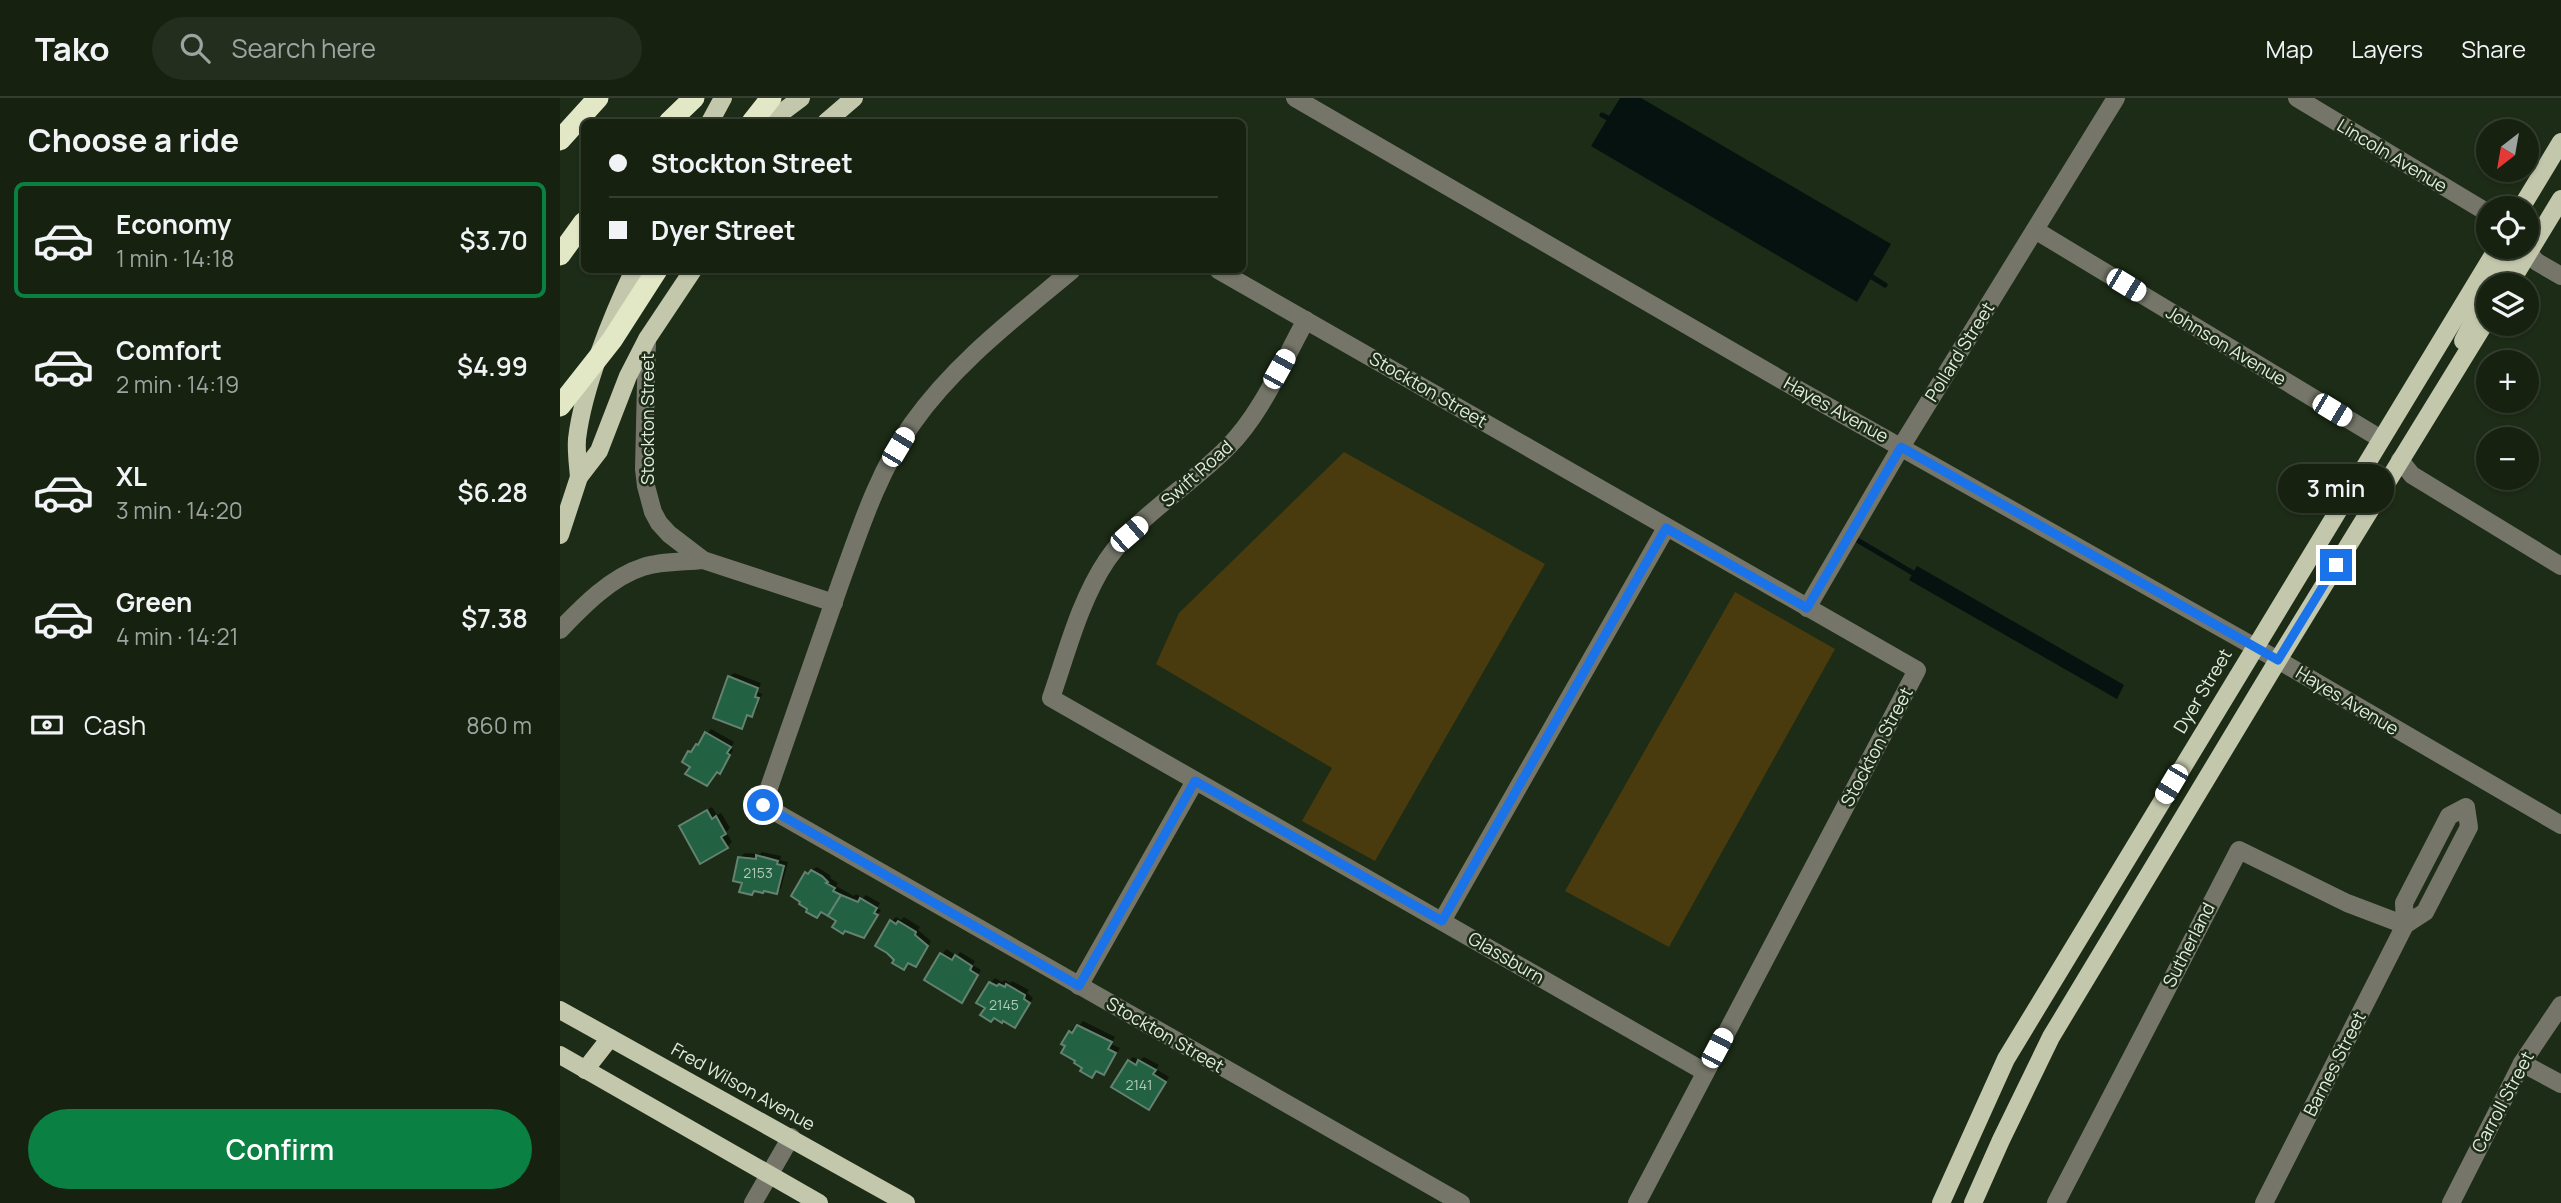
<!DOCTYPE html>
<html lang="en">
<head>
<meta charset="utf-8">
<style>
  :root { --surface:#162110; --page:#232e1e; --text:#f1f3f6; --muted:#9ea39f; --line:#353e30; --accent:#0b8043 }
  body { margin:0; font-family:Manrope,sans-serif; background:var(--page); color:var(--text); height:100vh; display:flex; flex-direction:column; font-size:26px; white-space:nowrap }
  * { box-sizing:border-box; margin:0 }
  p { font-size:23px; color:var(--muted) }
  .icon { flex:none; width:38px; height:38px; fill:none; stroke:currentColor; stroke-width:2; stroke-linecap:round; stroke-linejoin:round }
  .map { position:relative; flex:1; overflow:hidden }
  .side { display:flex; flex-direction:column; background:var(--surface); width:560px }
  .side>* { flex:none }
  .top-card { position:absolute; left:21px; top:21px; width:665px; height:154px; border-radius:10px; box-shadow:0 2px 5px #0004,0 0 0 2px var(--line); display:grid; align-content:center; height:154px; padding:0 28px; background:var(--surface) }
  .needle { width:46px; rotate:211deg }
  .tools { position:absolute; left:1916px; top:21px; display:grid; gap:14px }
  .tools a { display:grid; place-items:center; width:63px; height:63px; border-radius:50%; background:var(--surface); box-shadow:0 2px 5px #0004,0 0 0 2px var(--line); font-size:35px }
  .end { position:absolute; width:32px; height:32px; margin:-16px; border:9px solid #1a73e8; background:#fff; box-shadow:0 0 0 4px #fff }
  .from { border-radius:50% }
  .bubble { position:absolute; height:49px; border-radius:24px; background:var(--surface); box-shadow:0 2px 5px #0004,0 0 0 2px var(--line); font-size:23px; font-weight:600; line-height:49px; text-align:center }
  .car { position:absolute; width:21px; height:42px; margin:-21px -10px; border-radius:9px; box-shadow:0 0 5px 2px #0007; background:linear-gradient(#fff 24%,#345 0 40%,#fff 0 76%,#345 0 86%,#fff 0) }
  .top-card b { display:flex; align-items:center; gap:24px; height:66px; font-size:26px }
  .top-card b+b { border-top:2px solid var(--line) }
  .top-card i { width:18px; height:18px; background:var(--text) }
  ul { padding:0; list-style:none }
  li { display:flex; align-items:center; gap:21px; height:116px; margin:0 14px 10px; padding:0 14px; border:4px solid transparent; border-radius:10px }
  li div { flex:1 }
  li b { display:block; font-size:26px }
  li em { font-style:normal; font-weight:600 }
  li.current { border-color:var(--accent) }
  li>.icon { width:63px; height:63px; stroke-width:1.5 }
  h2 { padding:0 28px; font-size:32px; line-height:84px }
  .pay { display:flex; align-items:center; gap:18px; height:77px; padding:0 28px; font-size:26px }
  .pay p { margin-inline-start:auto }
  .primary-button { display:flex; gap:14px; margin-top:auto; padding:14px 28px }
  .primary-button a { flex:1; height:80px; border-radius:42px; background:var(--accent); color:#fff; font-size:28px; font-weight:600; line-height:80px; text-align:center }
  header { display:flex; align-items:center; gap:42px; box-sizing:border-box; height:98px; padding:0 35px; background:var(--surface); border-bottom:2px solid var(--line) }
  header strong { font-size:33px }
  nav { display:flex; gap:38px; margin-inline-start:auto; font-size:24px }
  .search { width:490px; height:63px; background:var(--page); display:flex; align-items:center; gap:18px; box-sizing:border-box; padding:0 24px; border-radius:38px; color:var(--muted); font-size:26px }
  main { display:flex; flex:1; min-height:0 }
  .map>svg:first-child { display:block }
</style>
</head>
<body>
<header>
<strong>Tako</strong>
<div class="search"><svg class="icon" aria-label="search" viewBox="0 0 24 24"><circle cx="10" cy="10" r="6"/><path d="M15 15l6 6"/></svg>Search here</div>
<nav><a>Map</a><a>Layers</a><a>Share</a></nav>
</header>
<main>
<section class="side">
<h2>Choose a ride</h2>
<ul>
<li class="current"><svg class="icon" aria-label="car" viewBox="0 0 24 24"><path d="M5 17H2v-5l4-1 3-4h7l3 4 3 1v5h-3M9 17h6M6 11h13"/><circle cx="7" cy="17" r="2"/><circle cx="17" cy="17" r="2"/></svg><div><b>Economy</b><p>1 min · 14:18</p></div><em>$3.70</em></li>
<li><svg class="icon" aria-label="car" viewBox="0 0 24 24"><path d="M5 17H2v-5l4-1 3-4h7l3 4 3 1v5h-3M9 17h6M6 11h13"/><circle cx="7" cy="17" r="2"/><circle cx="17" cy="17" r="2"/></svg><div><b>Comfort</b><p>2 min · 14:19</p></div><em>$4.99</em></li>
<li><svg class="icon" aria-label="car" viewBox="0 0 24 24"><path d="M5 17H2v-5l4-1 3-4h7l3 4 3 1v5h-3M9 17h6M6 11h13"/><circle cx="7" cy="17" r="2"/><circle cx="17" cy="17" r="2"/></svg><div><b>XL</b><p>3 min · 14:20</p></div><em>$6.28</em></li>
<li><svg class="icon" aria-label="car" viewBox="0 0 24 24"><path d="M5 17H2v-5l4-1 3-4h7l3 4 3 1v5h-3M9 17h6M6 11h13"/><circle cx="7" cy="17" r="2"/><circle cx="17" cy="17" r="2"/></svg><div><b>Green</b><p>4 min · 14:21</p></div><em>$7.38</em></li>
</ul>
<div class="pay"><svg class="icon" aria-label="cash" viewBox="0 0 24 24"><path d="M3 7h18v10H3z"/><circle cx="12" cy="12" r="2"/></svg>Cash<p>860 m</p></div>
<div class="primary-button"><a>Confirm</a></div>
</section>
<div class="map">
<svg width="2001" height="1105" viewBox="0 0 2001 1105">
  <rect width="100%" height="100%" fill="#1d2c16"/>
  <g fill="#4a3b0e">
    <polygon points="784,354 985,466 815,763 742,723 772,670 596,566 619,515"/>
    <polygon points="1175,494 1275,551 1109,849 1005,793"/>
  </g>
  <g fill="#051210">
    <polygon points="1060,0 1081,0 1331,146 1297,204 1031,48"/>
    <polygon points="1357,468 1564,587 1557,601 1349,482"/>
  </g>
  <g fill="#0007">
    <polygon points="174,575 201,585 198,594 202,596 196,612 189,616 182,629 169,579"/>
    <polygon points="151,631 174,644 171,650 173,652 159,674 132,668 129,654 136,650"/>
    <polygon points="152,709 157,717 161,715 170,730 166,734 172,744 167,749 121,728"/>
    <polygon points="202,754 221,758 220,762 228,764 221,790 217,794 196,792 192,795 184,784 180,759 185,755 200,756"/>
    <polygon points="257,769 271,778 270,780 278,785 276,788 294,798 296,796 303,800 306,797 320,805 317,810 321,812 303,838 262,813 257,818 246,775"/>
    <polygon points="336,819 341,822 344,819 360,829 358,832 371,843 360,862 349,863 343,870 331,824"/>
    <polygon points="386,851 397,858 400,854 415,863 413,867 421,872 406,898 367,882"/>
    <polygon points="435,880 442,884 445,882 450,885 452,883 469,892 467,895 473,900 455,928 430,885"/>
    <polygon points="523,923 555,939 551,946 560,950 543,975 537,971 531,978 510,934 514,929 517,930"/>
    <polygon points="573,959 580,962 584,959 599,967 596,971 609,979 589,1010 569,963"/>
  </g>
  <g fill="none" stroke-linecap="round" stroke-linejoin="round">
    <g stroke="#051210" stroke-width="5">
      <polyline points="1042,17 1048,20"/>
      <polyline points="1312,179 1325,187"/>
      <polyline points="1292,439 1353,475"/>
    </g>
  </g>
  <g fill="#226243" stroke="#648271" stroke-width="2">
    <polygon points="168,578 198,590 195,599 199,600 194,613 192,619 187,617 182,631 153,620"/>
    <polygon points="145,634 171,649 167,655 170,657 160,676 157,674 147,688 125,676 130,669 122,664 128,653 131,654 136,646 138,647"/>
    <polygon points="147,712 152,721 156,718 166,736 161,739 168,750 140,766 119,728"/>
    <polygon points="196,757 218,763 217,766 224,768 217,796 204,793 203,795 194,793 192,797 179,794 182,785 173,783 178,759 196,761"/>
    <polygon points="251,772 262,778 268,784 266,785 275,790 273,793 281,797 268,818 261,814 257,820 246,814 247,811 239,806 240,804 231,798 245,774 248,776"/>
    <polygon points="281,797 298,804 300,800 317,810 314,815 318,817 304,840 285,833 283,836 272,829 276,823 268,818"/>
    <polygon points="330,822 336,826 338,823 356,834 355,837 368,848 356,869 348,865 344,872 332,865 334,862 327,855 315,848"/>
    <polygon points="380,855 392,862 395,857 412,868 410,872 418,877 402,905 364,882"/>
    <polygon points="429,884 437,888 439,886 445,889 446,886 465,897 464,901 470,905 455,930 443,923 442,925 434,920 431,924 420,917 425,910 416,905"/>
    <polygon points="517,927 552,944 548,951 556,955 544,977 536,973 532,980 520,973 522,970 514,965 515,963 501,955 505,948 501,946 509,933 512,935"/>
    <polygon points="568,962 576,967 578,962 596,972 593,976 606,984 589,1012 551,989"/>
  </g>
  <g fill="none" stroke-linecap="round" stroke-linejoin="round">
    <g stroke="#757669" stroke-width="18">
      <polyline points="735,0 1239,292 1718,562 2001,727"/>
      <polyline points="1737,0 1928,115"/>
      <polyline points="1475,132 1821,341"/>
      <polyline points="1969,156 1977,164 2001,178"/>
      <path d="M512,172C455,220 395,265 352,326C318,374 300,431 280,486C254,560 229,633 203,707L901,1105"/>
      <polyline points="658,172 1357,572 1077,1105"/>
      <path d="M746,222C722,265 702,315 668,349C630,388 578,417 547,462C520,502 507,554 491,600L1145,974"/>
      <polyline points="87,241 84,371 86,388 93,414 99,425 109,436 143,462 274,505"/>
      <polyline points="1840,362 1852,377 2001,468"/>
      <polyline points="1247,510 1341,349 1556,0"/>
      <path d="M0,532C22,509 51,479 83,469C101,463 124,464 143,462"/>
      <polygon points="1906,709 1909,729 1865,814 1845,827 1844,805 1889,718"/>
      <polyline points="882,823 1106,430"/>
      <polyline points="519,888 635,683"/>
      <polyline points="1962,965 2001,986"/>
      <polyline points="193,1105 231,1039"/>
      <polyline points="1496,1105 1679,752 1787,805 1845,827 1704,1105"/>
      <polyline points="1891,1105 1962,965 2001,907"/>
    </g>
    <g stroke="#c3c7ab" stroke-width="18">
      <polyline points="150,24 163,0"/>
      <polyline points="209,24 241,0"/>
      <polyline points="266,24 294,0"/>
      <polyline points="1961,110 2001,44"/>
      <polyline points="1932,187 1954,149"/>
      <polyline points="1949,187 2001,101"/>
      <polyline points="1903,243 1928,193"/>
      <path d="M19,379C18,367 16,353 17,341C23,290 52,218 74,172"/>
      <polyline points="0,437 19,379 39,353 68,278 87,241 133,172"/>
      <polyline points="0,912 346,1105"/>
      <polyline points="0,957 259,1105"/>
      <polyline points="25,972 50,940"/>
      <polyline points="1381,1105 1446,961 1938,149"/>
      <polyline points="1413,1105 1441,1042 1491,939 1718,562 1928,220"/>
    </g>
    <g stroke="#e2e7c6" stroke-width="21">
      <polyline points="109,24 134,0"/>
      <polyline points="192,24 211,0"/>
      <polyline points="0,42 38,0"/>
      <polyline points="0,157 24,124"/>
      <polyline points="0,308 52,242 97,172"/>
    </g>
  </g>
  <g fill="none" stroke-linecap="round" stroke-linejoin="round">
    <polyline stroke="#1a73e8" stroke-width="9" points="203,707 519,888 635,683 882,823 1106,430 1247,510 1341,349 1718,562 1776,467"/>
  </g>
  <g text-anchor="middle" stroke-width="5" stroke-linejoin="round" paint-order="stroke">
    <g font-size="14" fill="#b1c9b6">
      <text x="198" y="780">2153</text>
      <text x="444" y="912">2145</text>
      <text x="579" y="992">2141</text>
    </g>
    <g font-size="18" fill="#e1ebdd" stroke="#1d2c16">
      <text transform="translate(1832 58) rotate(31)" y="6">Lincoln Avenue</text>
      <text transform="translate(1666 248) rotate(31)" y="6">Johnson Avenue</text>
      <text transform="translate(1400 254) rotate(-58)" y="6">Pollard Street</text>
      <text transform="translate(868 292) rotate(30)" y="6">Stockton Street</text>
      <text transform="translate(1276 312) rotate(29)" y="6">Hayes Avenue</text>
      <text transform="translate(88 321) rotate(-90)" y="6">Stockton Street</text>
      <text transform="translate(637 376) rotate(-42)" y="6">Swift Road</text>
      <text transform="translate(1643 593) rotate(-59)" y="6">Dyer Street</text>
      <text transform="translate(1787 603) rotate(31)" y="6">Hayes Avenue</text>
      <text transform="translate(1317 649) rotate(-62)" y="6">Stockton Street</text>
      <text transform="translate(1629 847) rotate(-63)" y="6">Sutherland</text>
      <text transform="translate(946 860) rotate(30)" y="6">Glassburn</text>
      <text transform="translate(605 937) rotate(30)" y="6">Stockton Street</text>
      <text transform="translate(1775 966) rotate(-63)" y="6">Barnes Street</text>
      <text transform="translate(183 989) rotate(29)" y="6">Fred Wilson Avenue</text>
      <text transform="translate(1943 1004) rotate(-62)" y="6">Carroll Street</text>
    </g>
  </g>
</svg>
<div class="tools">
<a><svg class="needle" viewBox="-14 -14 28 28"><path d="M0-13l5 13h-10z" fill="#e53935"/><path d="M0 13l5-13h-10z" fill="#9ea39f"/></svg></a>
<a><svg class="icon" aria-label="locate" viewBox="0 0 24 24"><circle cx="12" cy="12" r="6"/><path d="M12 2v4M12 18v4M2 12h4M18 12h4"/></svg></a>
<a><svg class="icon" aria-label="layers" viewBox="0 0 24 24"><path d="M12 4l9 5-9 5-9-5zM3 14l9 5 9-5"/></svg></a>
<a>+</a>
<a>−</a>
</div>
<i class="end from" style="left:203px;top:707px"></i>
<i class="end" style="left:1776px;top:467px"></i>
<div class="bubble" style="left:1718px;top:366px;width:116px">3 min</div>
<i class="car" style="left:1566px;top:187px;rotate:121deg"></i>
<i class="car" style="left:719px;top:271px;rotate:29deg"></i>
<i class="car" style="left:1772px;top:312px;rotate:121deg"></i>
<i class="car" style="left:338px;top:349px;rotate:31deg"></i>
<i class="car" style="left:569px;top:436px;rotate:49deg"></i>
<i class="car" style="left:1611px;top:686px;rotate:211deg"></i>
<i class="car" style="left:1157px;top:950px;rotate:28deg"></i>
<div class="top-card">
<b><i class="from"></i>Stockton Street</b>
<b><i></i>Dyer Street</b>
</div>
</div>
</main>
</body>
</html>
